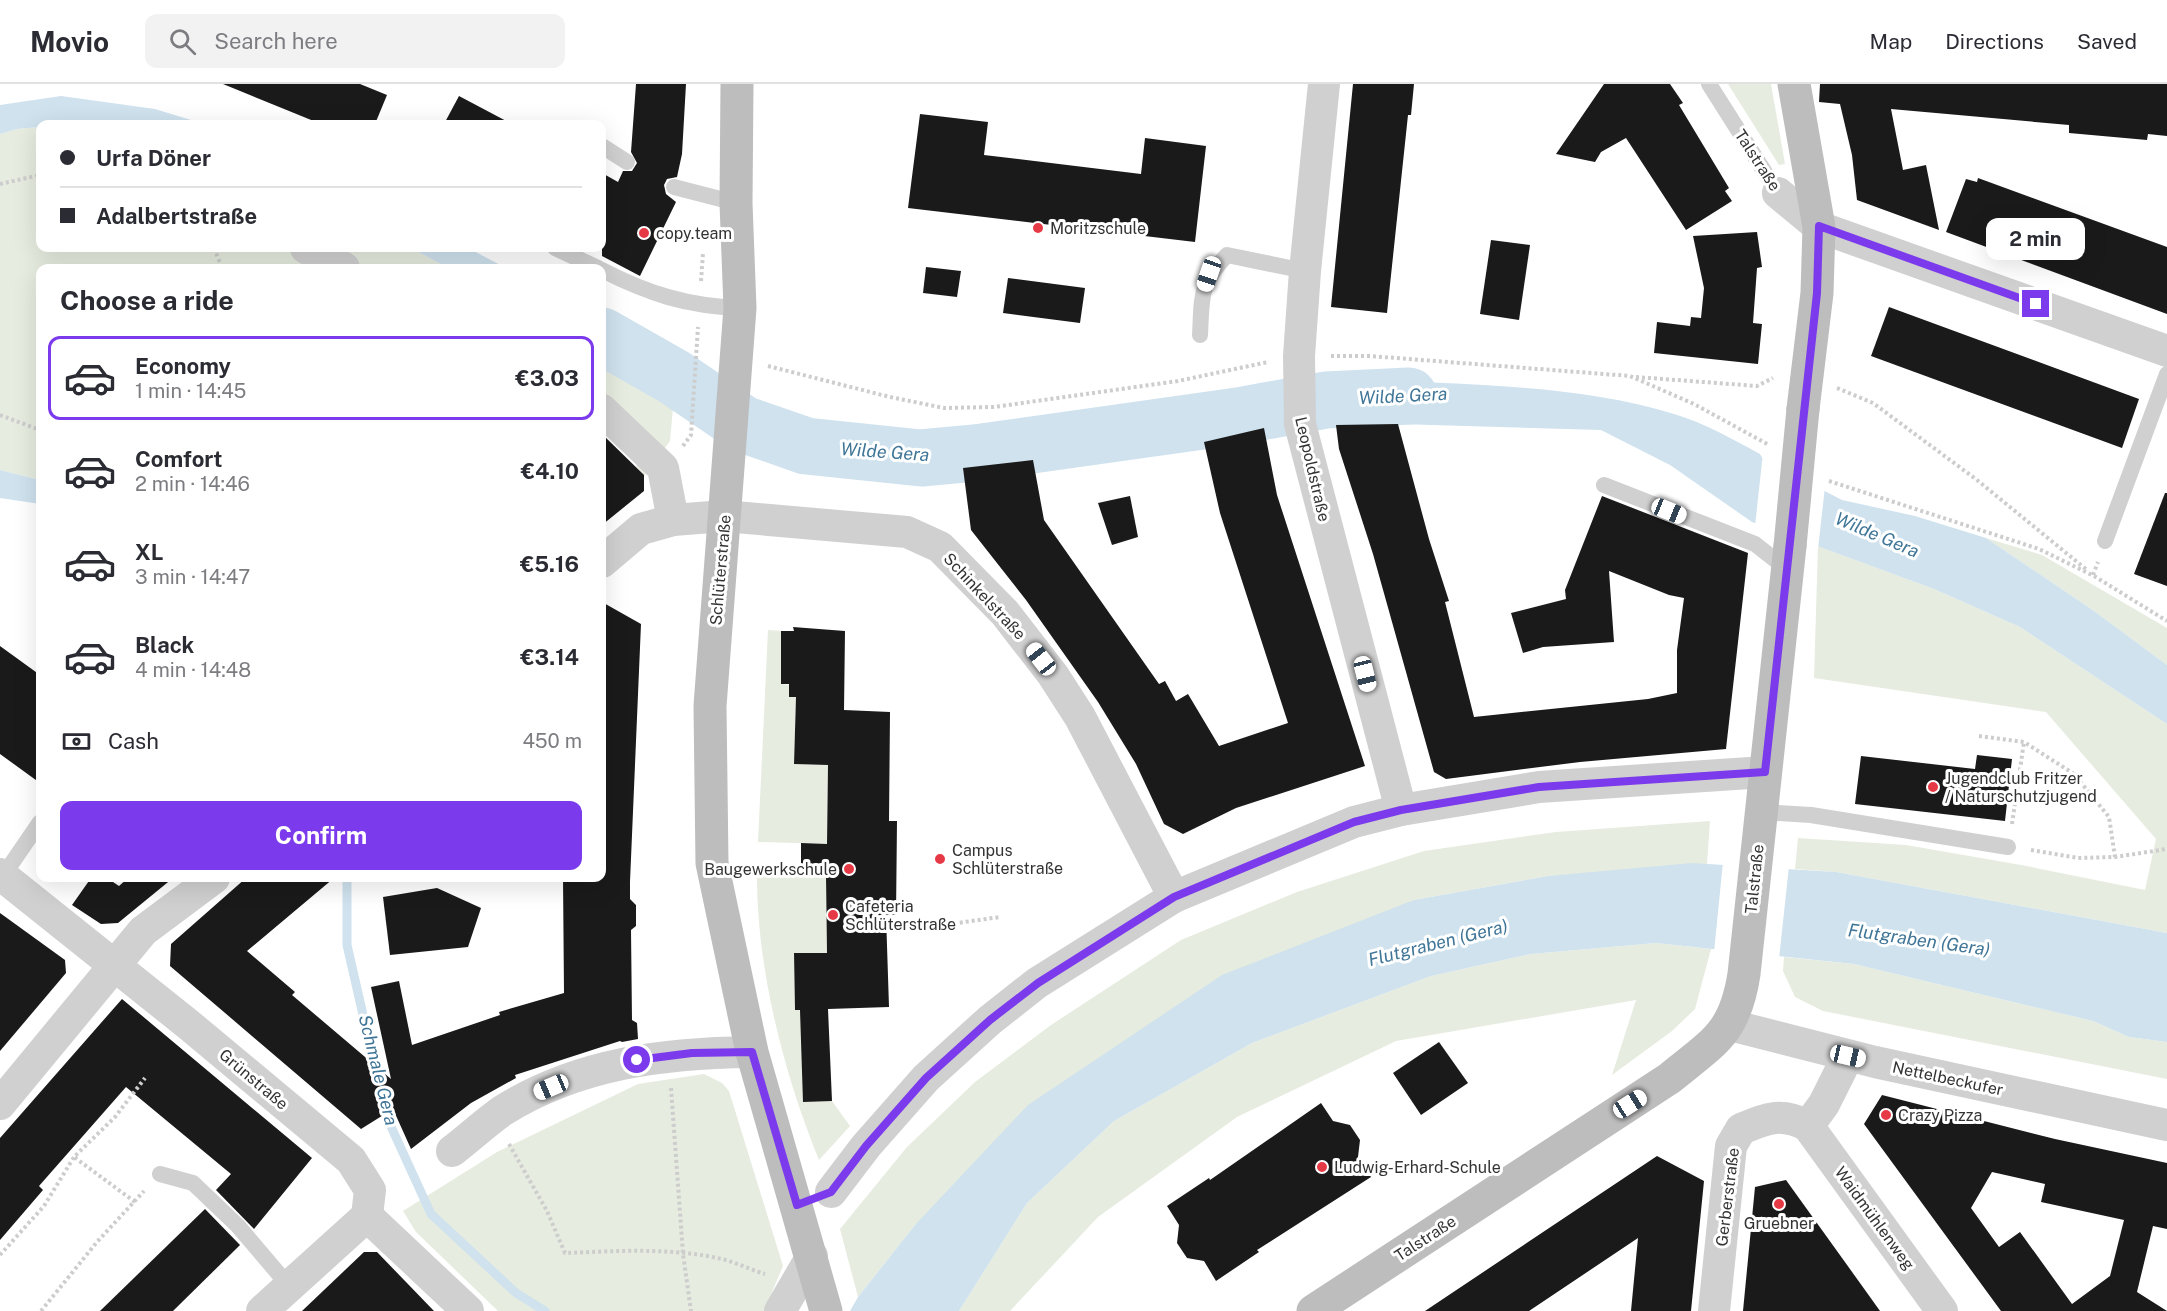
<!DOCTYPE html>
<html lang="en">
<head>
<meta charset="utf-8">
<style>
  :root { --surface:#fff; --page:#f2f2f3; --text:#2b2b33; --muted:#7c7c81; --line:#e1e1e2; --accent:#7c3aed }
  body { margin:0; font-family:"Public Sans",sans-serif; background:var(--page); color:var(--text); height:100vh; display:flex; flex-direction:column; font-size:22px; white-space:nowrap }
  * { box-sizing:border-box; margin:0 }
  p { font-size:20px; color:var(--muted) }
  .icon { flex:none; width:33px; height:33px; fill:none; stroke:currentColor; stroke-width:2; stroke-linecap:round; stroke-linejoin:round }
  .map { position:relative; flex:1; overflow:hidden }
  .drawer { position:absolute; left:36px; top:180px; width:570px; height:618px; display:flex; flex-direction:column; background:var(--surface); border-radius:12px; box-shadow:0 6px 24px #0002 }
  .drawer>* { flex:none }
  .hud { position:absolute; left:36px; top:36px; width:570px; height:132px; border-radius:12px; box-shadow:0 6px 24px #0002; display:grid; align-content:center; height:132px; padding:0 24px; background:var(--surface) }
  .end { position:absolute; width:27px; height:27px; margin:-14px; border:8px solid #7c3aed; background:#fff; box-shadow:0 0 0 3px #fff }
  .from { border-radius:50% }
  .bubble { position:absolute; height:42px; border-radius:12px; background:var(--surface); box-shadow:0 6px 24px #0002; font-size:20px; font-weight:700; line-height:42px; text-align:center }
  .car { position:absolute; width:18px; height:36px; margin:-18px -9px; border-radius:8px; box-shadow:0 0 4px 2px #0007; background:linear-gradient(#fff 24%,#345 0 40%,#fff 0 76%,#345 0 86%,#fff 0) }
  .hud b { display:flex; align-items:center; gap:21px; height:57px; font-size:22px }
  .hud b+b { border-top:2px solid var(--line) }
  .hud i { width:15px; height:15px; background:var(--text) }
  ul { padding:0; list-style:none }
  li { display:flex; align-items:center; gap:18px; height:84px; margin:0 12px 9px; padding:0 12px; border:3px solid transparent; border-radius:12px }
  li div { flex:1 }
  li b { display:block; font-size:22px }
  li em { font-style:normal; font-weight:700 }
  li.current { border-color:var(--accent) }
  li>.icon { width:54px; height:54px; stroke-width:1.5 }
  h2 { padding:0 24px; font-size:27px; line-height:72px }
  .pay { display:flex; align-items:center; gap:15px; height:66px; padding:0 24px; font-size:22px }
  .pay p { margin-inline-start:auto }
  .action { display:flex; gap:12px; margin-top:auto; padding:12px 24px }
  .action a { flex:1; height:69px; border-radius:12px; background:var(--accent); color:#fff; font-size:24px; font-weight:700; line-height:69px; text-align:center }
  header { display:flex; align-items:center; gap:36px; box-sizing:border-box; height:84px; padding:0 30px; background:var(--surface); border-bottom:2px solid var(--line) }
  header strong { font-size:28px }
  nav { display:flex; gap:33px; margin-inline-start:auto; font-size:21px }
  .search { width:420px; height:54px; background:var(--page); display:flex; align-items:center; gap:15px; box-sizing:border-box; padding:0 21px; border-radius:12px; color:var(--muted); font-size:22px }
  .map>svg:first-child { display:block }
</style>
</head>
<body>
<header>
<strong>Movio</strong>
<div class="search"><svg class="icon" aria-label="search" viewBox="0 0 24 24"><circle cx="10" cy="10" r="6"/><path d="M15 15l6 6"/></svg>Search here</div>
<nav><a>Map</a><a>Directions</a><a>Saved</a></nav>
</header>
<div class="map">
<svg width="2167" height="1227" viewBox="0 0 2167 1227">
  <rect width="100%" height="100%" fill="#fff"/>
  <g fill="#e6ecdf">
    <polygon points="1728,0 1771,0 1785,80 1779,81"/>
    <polygon points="40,43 40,164 411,164 448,184 40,184 40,396 0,386 0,50 17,45"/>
    <polygon points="602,272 674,313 670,357 644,392 636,382 640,379 609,350 602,352"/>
    <polygon points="1986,454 2042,471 2167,544 2167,581 2094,527"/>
    <polygon points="1818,462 1934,505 2020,543 2167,640 2167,849 1836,788 1795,785 1798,754 1906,761 2021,781 2145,806 2156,755 2046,628 1814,594"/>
    <polygon points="768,546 781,547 781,600 789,601 789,613 796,613 794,680 828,681 827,760 758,758"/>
    <polygon points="1710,737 1707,780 1548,792 1414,816 915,1141 858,1213 840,1145 907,1063 975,998 1051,941 1181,856 1297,808 1424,767 1556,748"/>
    <path d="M757,792H826L827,869H794L795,926H803V1017H832L850,1042L819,1076C784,990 757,886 757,792Z"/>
    <polygon points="1656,859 1711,865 1695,925 1672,947 1612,991 1636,916 1396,957 1237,1033 1098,1133 1010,1227 959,1227 1027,1119 1114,1037 1252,959 1431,892 1531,870"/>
    <polygon points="1784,873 1854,880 2093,937 2129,953 2167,958 2167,995 1823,927 1795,913 1783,887"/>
    <polygon points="704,990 722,999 729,1007 783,1182 764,1227 498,1227 416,1148 403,1127 497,1068 638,1000"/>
  </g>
  <g fill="#cfe2ee">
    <polygon points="61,12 155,25 204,40 40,40 40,43 17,45 0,50 0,21"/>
    <polygon points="411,164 468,164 506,184 448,184"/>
    <polygon points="602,237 676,278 674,313 602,272"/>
    <path d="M1343,295C1447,300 1575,299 1674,330C1705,339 1732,355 1760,370L1763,375L1842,416L1915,432L1986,454L2094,527L2167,581V640L2020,543L1934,505L1752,438L1670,381L1601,346L1398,340L1336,341L1330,297Z"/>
    <polygon points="0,386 40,396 40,420 0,414"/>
    <polygon points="1692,779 1836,788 2167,849 2167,958 2129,953 2093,937 1854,880 1656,859 1531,870 1431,892 1252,959 1114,1037 1027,1119 959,1227 850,1227 858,1213 915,1141 1028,1021 1222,891 1414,816 1548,792"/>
  </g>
  <g fill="#fff">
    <polygon points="1763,369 1825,403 1818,465 1755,442"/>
    <polygon points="1723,778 1789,782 1779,875 1714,868"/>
  </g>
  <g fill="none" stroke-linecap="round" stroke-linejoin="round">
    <g stroke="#cfe2ee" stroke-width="9">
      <polyline points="347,794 347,861 377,992"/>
      <polyline points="384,1020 388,1036 431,1130 516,1209 545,1227"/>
    </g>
    <polyline stroke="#cfe2ee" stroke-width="57" points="602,252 674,293 743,340 806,362 921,374 975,369 1238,332 1326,316 1409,312"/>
  </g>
  <g fill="#1a1a1a" fill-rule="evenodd">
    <polygon points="223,0 360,0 387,11 375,40 321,40"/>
    <polygon points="636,0 686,0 682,70 677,93 667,95 664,101 666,110 676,118 640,192 602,172 602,89 618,98 623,87 632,87 637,79 631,68"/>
    <polygon points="1353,0 1414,0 1411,31 1408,31 1387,229 1331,223"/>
    <polygon points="1604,0 1670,0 1683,19 1679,21 1729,104 1725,107 1732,117 1686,146 1626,54 1601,68 1595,78 1556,70"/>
    <polygon points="1820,0 2167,0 2167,52 2148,50 2147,56 2069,49 2069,41 1891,25 1903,86 1926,81 1939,146 1857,116 1852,71 1840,20 1819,18"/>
    <polygon points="459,12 512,40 444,40"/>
    <polygon points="920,30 988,38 984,71 1141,90 1145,54 1206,62 1195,158 908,124"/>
    <polygon points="1978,94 2167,163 2167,230 1946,148 1966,95 1977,98"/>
    <polygon points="1757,148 1762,183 1757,184 1753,239 1762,240 1758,280 1654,269 1657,238 1690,242 1691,233 1701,234 1704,204 1693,152"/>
    <polygon points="1491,156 1530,161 1519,236 1480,230"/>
    <polygon points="926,183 961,187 957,213 923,209"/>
    <polygon points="1008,194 1085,204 1080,239 1003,229"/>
    <polygon points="1889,223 2139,315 2122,364 1871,272"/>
    <polygon points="1398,340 1429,455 1449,517 1445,518 1474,633 1648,615 1677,609 1677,566 1684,514 1669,511 1609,487 1614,558 1543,563 1523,569 1511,529 1566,515 1565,506 1602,412 1748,469 1726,665 1580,678 1446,695 1434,688 1373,470 1339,365 1336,341"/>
    <polygon points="1264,344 1277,411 1365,682 1236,724 1183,750 1164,740 1136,680 1098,618 1026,516 971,446 963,384 1033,376 1044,436 1159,600 1165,597 1176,617 1188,610 1219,662 1288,639 1220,429 1204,358"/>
    <polygon points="602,350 644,391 644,407 602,441"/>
    <polygon points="2165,409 2167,409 2167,502 2134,490"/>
    <polygon points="1130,412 1138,453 1112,461 1098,419"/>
    <polygon points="602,518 641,540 630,798 630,815 636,821 636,842 631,846 632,936 637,939 638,955 622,958 620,957 515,991 516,994 471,1019 411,1065 393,1025 361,1045 170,882 171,860 246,794 334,794 247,867 295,908 292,911 391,995 371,903 399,897 412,961 500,931 499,928 564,909 563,794 602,794"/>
    <polygon points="793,543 845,547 844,626 890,628 889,737 897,737 896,831 886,831 889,923 828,925 832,1017 803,1018 800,926 795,926 794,869 827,869 826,792 801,792 801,759 827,760 828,681 794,680 796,613 789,613 789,600 781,600 781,547 794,547"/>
    <polygon points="0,562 40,591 40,699 0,670"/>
    <polygon points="1977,671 2012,675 2005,737 1855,720 1861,672 1975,685"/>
    <polygon points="91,794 107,794 119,802 128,794 173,794 118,839 101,840 72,821"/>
    <polygon points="437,804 481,824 468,863 390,871 383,813"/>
    <polygon points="0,829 65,876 66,889 0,967"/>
    <polygon points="122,915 312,1074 254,1145 216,1106 231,1090 126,1003 39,1102 43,1106 0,1156 0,1054"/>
    <polygon points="1439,958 1468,999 1421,1031 1393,989"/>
    <path d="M1882,1011L2055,1055L2167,1079V1145L2153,1142L2137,1208L2167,1227H2001L1864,1040ZM1992,1088L2045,1100L2041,1118L2124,1136L2110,1192L2072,1220L2020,1148L1999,1163L1971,1124Z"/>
    <polygon points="1321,1019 1333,1037 1350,1041 1360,1056 1358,1073 1371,1093 1257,1166 1259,1168 1216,1197 1204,1177 1187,1174 1177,1159 1179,1141 1167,1122 1209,1094 1210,1096"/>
    <polygon points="1657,1072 1704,1097 1691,1227 1631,1227 1638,1154 1529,1227 1425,1227"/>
    <polygon points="1786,1096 1860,1199 1880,1227 1743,1227 1755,1103"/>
    <polygon points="205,1125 240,1161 236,1165 173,1227 100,1227"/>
    <polygon points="364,1168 377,1168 434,1227 302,1227"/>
  </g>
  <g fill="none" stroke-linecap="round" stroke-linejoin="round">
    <g stroke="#cdcdcd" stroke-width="4" stroke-dasharray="3 3" stroke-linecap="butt">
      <polyline points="0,100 40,91"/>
      <polyline points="214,164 222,184"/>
      <polyline points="701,197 703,169"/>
      <polyline points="1331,272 1370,272 1630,292 1694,320 1769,361"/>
      <polyline points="768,282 890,313 944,324 994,323 1178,297 1268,278"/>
      <polyline points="1636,293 1757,302 1773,294"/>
      <polyline points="1837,304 1873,319 1977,396 2087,486"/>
      <polyline points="0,331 40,346"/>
      <polyline points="683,362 691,351 698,243"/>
      <polyline points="1829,397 2039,465 2094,492 2167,537"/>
      <polyline points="2093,491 2098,478"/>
      <polyline points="1979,652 2024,658 2074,690 2109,733 2115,773"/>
      <polyline points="2012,740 2024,658"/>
      <polyline points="2031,766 2078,774 2115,773 2167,765"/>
      <polyline points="936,842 1000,833"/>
      <polyline points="671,1004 683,1170 691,1227"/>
      <path d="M509,1060L547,1127L565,1169C617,1167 674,1163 726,1176C739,1180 752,1186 765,1190"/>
      <polyline points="135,1118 74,1073 115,1033 145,994"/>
      <polyline points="0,1171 44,1122 74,1073"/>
      <polyline points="41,1227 97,1158 144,1107"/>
    </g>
    <g stroke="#d0d0d0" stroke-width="16">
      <polyline points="1709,0 1778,109"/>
      <polyline points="602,62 627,78"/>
      <polyline points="674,103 736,119"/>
      <polyline points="555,164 598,184"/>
      <path d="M602,186C649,210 687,222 740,224"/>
      <path d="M1200,251C1202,213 1199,200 1227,171L1305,187"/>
      <polyline points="1604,401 1755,460 1787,485"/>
      <polyline points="2105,457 2167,290"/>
      <polyline points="1761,728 1811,731 2008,763"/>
      <polyline points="3,792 40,738"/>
      <polyline points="160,1090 193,1099 238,1142 289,1202"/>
    </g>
    <g stroke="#d0d0d0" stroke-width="32">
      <polyline points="1324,0 1305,187 1299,272 1300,340 1401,726"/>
      <polyline points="1778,109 1819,143 2167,267"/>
      <polyline points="306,164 344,184"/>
      <polyline points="602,326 663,384 673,436"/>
      <polyline points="602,478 641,445 673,436 724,432 907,448 940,463 1005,529 1053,591 1080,633 1174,813"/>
      <polyline points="0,790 189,941 351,1076 370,1106 367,1132"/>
      <polyline points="1730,941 1875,978 2167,1041"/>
      <polyline points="0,1020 143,847 214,794"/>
      <polyline points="1808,1042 1824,1020 1848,972"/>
      <path d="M452,1067C469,1054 485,1039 502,1027C578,979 665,969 752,968"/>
      <polyline points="831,1108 866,1062 926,994 990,936 1037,899 1174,813 1354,738 1401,726 1539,703 1765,688"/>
      <polyline points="367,1132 468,1227"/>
      <polyline points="262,1227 367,1132"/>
      <polyline points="780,1227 812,1172"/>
      <path d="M1714,1227L1731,1062L1741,1045C1768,1034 1781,1028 1808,1042L1942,1227"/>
    </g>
    <g stroke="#bdbdbd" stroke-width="33">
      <polyline points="737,0 736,119 740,224 710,622 712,779 752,968 826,1227"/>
      <polyline points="1794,0 1819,143 1817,209 1803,325"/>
      <path d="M1313,1227L1670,994C1714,958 1735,949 1744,890L1790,462"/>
    </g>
    <polyline stroke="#bdbdbd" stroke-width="33" points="1790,462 1803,325"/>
  </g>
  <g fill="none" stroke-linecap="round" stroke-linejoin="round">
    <polyline stroke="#7c3aed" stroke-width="8" points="637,976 692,969 752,968 797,1121 831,1108 866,1062 926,994 990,936 1038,899 1174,813 1354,738 1401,726 1539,703 1765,688 1817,209 1819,142 2036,220"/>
  </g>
  <g fill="#e63946" stroke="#fff" stroke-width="2">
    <circle cx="1038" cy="144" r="6"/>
    <circle cx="644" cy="149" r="6"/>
    <circle cx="1933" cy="703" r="6"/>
    <circle cx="940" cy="775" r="6"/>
    <circle cx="849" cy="785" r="6"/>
    <circle cx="833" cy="831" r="6"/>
    <circle cx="1886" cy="1031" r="6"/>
    <circle cx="1322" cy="1083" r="6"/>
    <circle cx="1779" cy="1120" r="6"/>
  </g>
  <g text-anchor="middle" stroke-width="6" stroke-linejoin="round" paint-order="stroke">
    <g font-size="16" fill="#333" stroke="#fff">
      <text transform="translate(1758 76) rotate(57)" y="6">Talstraße</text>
      <text transform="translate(1313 385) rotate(77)" y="6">Leopoldstraße</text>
      <text transform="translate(720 486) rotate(-85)" y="6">Schlüterstraße</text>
      <text transform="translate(985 512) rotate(47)" y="6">Schinkelstraße</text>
      <text transform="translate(1754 795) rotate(-84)" y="6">Talstraße</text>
      <text transform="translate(1948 994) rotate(12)" y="6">Nettelbeckufer</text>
      <text transform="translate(254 995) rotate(40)" y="6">Grünstraße</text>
      <text transform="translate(1727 1113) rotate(-83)" y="6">Gerberstraße</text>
      <text transform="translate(1875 1134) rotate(54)" y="6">Waidmühlenweg</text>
      <text transform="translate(1425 1154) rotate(-33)" y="6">Talstraße</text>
    </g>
    <g font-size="16" fill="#333" stroke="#fff" text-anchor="start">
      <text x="1050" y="150">Moritzschule</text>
      <text x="656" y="155">copy.team</text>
      <text x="1945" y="700">Jugendclub Fritzer<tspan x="1945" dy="18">/ Naturschutzjugend</tspan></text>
      <text x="952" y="772">Campus<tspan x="952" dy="18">Schlüterstraße</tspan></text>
      <text x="837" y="791" text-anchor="end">Baugewerkschule</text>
      <text x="845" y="828">Cafeteria<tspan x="845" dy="18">Schlüterstraße</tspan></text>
      <text x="1898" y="1037">Crazy Pizza</text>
      <text x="1334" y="1089">Ludwig-Erhard-Schule</text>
      <text x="1779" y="1145" text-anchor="middle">Gruebner</text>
    </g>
    <g font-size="18" font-style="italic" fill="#3f7597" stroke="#fff">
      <text transform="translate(1403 312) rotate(-3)" y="6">Wilde Gera</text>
      <text transform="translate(885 368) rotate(4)" y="6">Wilde Gera</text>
      <text transform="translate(1877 451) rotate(23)" y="6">Wilde Gera</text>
      <text transform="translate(1919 856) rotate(8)" y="6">Flutgraben (Gera)</text>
      <text transform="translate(1438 859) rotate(-14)" y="6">Flutgraben (Gera)</text>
      <text transform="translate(378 986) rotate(76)" y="6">Schmale Gera</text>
    </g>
  </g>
</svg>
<i class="end from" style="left:637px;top:976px"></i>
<i class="end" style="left:2036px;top:220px"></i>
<div class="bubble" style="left:1986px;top:134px;width:99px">2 min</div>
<i class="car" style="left:1209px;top:190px;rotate:199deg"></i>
<i class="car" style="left:1669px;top:427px;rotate:112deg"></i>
<i class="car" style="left:1041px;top:575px;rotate:322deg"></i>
<i class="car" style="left:1365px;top:590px;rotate:166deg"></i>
<i class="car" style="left:1848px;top:972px;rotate:103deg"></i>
<i class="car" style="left:551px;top:1003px;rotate:247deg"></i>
<i class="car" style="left:1630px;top:1020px;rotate:58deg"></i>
<div class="hud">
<b><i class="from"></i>Urfa Döner</b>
<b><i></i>Adalbertstraße</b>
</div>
<section class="drawer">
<h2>Choose a ride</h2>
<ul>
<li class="current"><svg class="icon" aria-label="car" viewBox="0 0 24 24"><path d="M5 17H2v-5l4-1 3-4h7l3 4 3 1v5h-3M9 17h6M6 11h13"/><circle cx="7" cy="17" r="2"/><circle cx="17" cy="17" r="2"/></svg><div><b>Economy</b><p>1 min · 14:45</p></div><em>€3.03</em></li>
<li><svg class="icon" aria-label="car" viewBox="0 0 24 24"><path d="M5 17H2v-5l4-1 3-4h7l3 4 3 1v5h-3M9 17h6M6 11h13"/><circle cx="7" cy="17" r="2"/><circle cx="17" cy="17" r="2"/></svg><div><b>Comfort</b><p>2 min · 14:46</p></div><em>€4.10</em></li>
<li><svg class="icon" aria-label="car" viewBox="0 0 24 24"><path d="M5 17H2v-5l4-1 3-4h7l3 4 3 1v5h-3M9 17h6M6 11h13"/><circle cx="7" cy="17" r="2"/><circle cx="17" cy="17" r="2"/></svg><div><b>XL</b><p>3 min · 14:47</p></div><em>€5.16</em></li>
<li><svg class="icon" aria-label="car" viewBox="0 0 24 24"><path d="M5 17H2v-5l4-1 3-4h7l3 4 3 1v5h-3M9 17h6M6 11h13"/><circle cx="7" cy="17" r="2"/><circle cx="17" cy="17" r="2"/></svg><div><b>Black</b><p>4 min · 14:48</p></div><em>€3.14</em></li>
</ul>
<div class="pay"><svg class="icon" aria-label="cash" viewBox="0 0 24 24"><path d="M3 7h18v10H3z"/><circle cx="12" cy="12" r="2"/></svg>Cash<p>450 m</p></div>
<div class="action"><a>Confirm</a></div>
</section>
</div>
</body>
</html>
